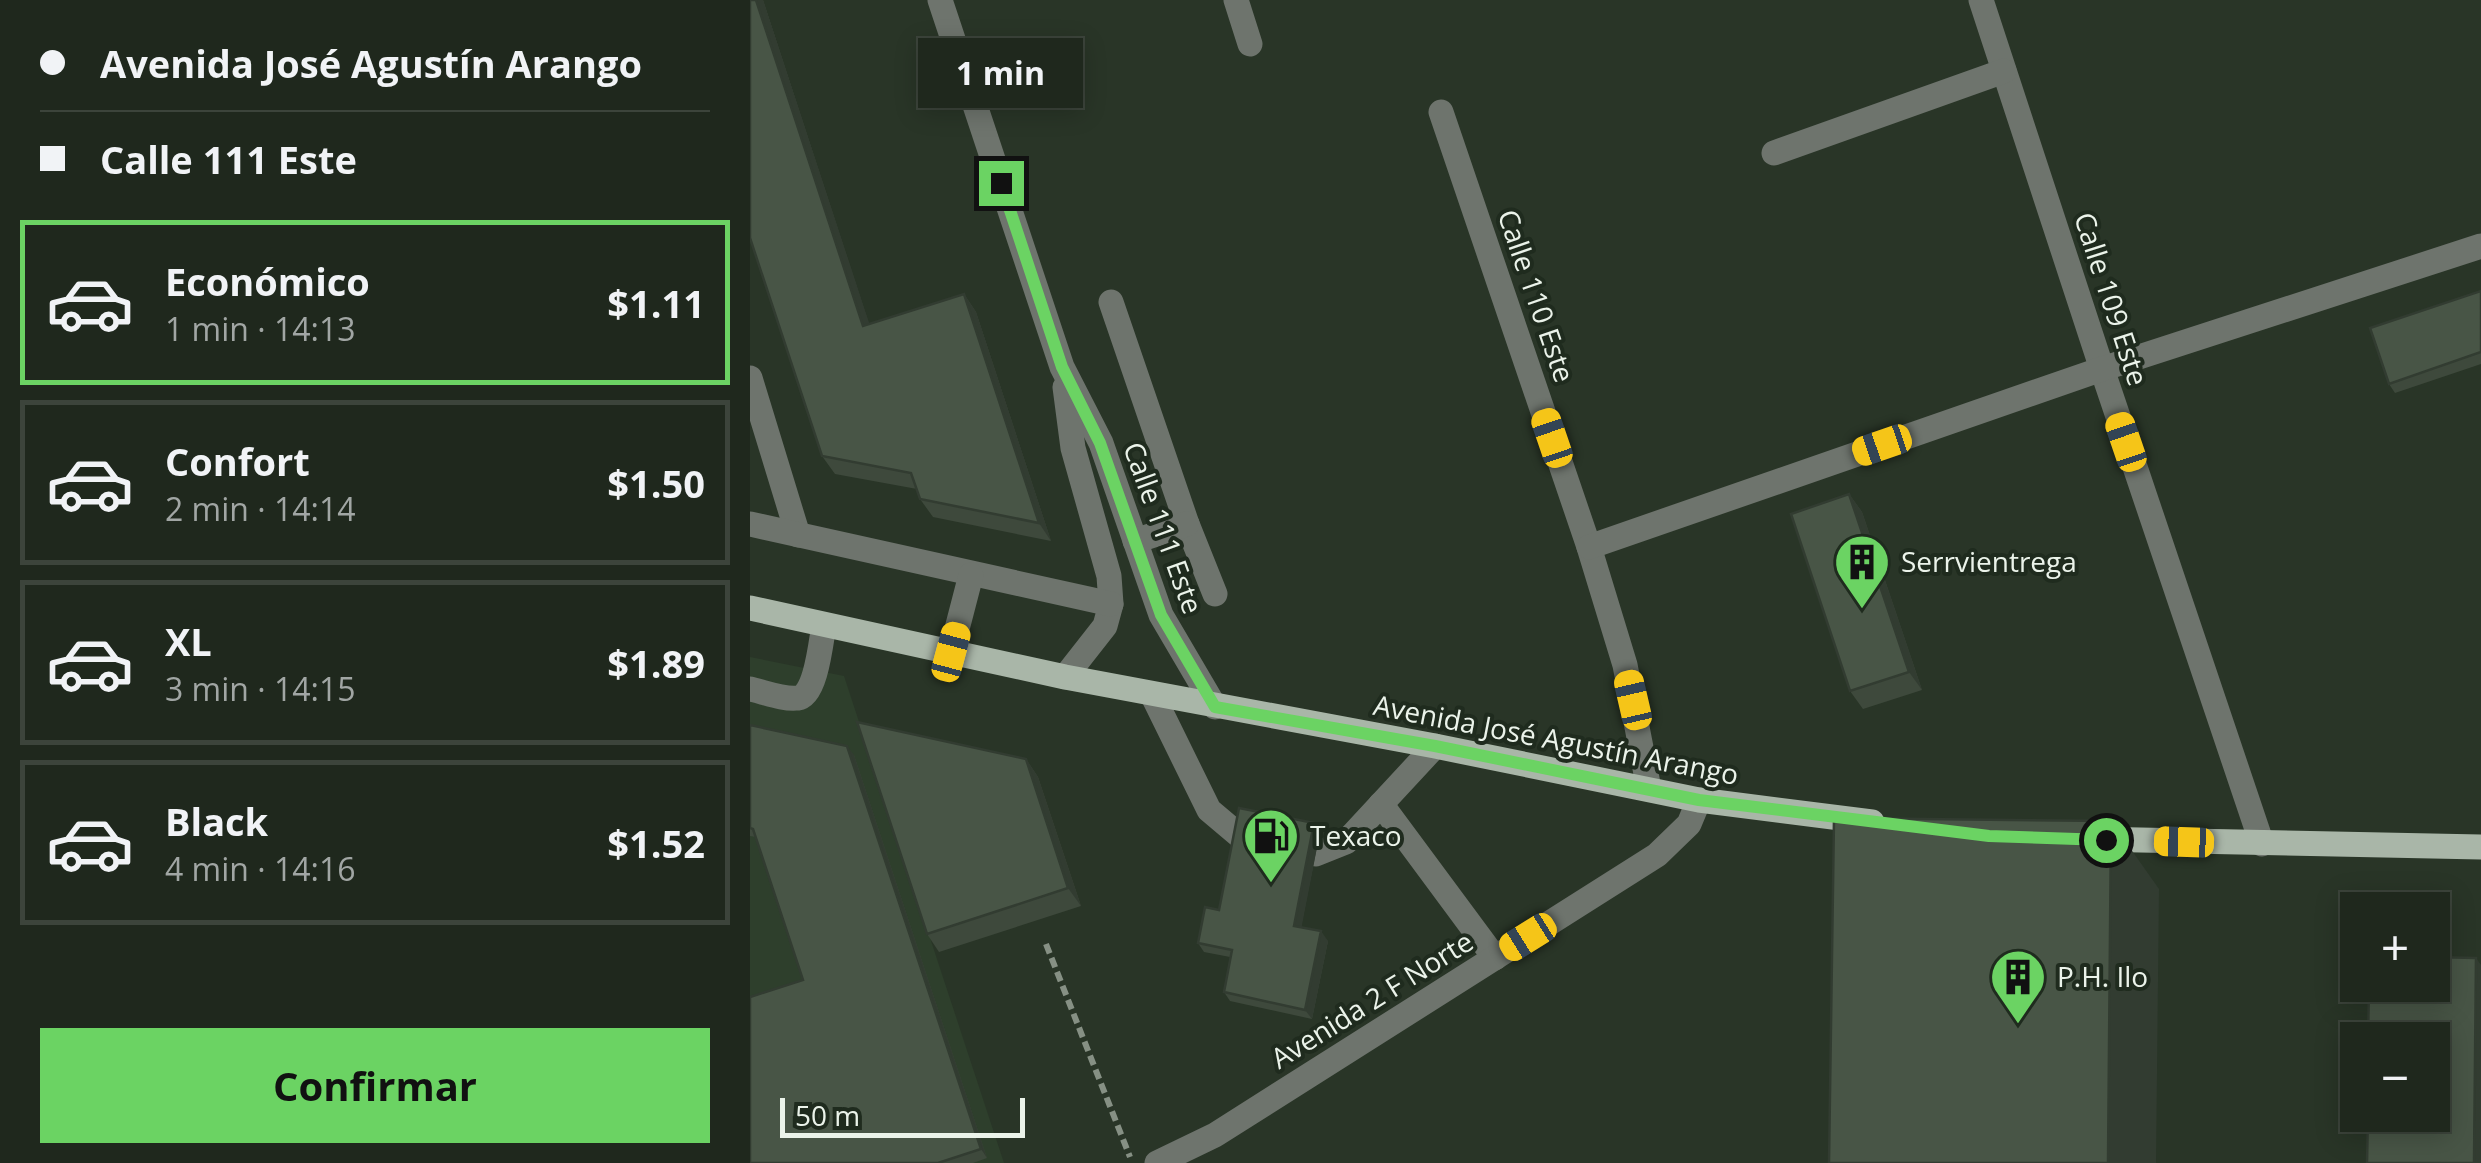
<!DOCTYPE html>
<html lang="es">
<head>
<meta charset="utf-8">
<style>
  :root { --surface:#1f281d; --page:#2c342a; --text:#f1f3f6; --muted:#a1a6a4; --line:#3c443b; --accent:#6bd363 }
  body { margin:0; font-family:"Open Sans",sans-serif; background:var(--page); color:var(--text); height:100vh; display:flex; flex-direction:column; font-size:38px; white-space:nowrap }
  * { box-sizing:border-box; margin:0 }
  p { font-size:32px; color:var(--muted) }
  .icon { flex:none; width:55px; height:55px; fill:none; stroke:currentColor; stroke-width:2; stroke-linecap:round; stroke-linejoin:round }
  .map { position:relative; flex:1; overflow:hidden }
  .drawer { display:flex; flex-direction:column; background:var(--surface); width:750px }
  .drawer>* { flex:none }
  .top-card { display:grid; align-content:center; height:220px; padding:0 40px; background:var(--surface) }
  .controls { position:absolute; left:1590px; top:892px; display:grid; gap:20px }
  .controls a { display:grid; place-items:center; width:110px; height:110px; border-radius:0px; background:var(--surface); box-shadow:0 5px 25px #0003,0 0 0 2px var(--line); font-size:50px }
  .scale { position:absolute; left:30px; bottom:25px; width:245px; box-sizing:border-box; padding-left:10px; border:5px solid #ebf3ea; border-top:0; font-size:28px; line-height:35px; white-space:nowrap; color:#ebf3ea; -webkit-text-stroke:8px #1f2b1e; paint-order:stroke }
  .end { position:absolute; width:45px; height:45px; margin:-22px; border:12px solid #6bd363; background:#111; box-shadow:0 0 0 5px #111 }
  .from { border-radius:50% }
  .bubble { position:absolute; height:70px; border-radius:0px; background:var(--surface); box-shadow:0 5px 25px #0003,0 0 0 2px var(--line); font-size:32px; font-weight:700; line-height:70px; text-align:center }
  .car { position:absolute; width:30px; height:60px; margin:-30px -15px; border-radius:12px; box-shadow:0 0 8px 2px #0007; background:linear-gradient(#f5c518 24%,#345 0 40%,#f5c518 0 76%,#345 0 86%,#f5c518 0) }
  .top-card b { display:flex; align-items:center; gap:35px; height:95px; font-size:38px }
  .top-card b+b { border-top:2px solid var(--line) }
  .top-card i { width:25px; height:25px; background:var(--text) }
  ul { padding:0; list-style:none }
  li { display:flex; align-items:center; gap:30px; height:165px; margin:0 20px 15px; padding:0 20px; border:5px solid var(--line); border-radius:0px }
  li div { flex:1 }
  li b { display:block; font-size:38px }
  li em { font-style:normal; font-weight:700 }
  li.current { border-color:var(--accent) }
  li>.icon { width:90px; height:90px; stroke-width:1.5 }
  .action { display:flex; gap:20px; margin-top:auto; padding:20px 40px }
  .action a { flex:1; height:115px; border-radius:0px; background:var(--accent); color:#111; font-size:40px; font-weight:700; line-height:115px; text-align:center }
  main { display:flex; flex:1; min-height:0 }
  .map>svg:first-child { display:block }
</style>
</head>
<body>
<main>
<section class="drawer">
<div class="top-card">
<b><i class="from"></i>Avenida José Agustín Arango</b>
<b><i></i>Calle 111 Este</b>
</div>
<ul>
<li class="current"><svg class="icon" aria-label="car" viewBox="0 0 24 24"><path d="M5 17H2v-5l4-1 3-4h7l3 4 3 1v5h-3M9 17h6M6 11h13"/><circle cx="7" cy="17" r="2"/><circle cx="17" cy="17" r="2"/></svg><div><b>Económico</b><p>1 min · 14:13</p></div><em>$1.11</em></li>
<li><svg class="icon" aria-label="car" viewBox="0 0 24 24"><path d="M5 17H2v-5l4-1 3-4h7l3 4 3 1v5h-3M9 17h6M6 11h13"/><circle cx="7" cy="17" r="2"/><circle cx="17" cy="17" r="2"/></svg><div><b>Confort</b><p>2 min · 14:14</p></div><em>$1.50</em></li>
<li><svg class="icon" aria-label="car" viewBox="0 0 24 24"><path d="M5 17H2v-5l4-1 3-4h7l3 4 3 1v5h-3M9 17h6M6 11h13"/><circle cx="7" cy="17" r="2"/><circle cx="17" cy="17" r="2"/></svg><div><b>XL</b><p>3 min · 14:15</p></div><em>$1.89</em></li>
<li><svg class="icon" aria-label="car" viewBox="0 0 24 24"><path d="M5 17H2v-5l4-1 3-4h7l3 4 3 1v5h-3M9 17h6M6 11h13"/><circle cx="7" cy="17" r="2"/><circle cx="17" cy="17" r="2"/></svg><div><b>Black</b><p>4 min · 14:16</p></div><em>$1.52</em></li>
</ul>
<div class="action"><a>Confirmar</a></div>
</section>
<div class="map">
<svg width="1731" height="1163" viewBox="0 0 1731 1163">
  <rect width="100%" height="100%" fill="#293527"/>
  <polygon fill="#2e3f2c" points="0,657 94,676 254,1163 0,1163"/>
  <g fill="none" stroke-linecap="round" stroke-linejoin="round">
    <polyline stroke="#869084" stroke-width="6" stroke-dasharray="10 5" stroke-linecap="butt" points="296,944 380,1157"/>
    <g stroke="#6e746d" stroke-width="25">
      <polyline points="190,0 312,367 351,443 411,615 465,707"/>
      <polyline points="486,0 500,44"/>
      <polyline points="1231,0 1352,369 1512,844"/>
      <polyline points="691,112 839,547 875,665 899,789"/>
      <polyline points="1024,153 1254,71"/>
      <polyline points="361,302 437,524 465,594"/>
      <polyline points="0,378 48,535"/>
      <polyline points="315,387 323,448 359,576 361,604 355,626 315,677"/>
      <polyline points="0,524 361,604"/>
      <polyline points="385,541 437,524"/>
      <polyline points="839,547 1352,369 1731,246"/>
      <polyline points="201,652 221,575"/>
      <path d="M0,689C14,692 34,700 48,698C66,696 71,641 74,625"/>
      <polyline points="402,694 459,810 491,837"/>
      <polyline points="631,804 745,958"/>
      <polyline points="566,854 596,842 685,746"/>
      <polyline points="407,1163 465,1135 907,855 939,824 949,800"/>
    </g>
    <g stroke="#a9b6a8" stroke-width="25">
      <polyline points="0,608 315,677 685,746 949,800 1122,822"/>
      <polyline points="1341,839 1731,847"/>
    </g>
  </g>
  <g fill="#3e493c">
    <polygon points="0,0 13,0 119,324 214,294 226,312 301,541 183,517 170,499 167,489 85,474 72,456"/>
    <polygon points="1731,291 1731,364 1645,393 1639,384"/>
    <polygon points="1099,494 1112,512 1172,690 1113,709 1100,691"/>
    <polygon points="0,725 104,755 237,1158 223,1163 0,1163 53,980 6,837 0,836"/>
    <polygon points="276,759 288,777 331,906 189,952 177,934"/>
    <polygon points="564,823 570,832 551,927 578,941 562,1019 480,1001 474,992 480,957 454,952 448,943 469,910"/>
  </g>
  <g fill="#323c31">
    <polygon points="6,0 13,0 126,344 113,326"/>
    <polygon points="214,294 226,312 301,541 289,523"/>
    <polygon points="1099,494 1112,512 1172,690 1159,672"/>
    <polygon points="97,746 104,755 237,1158 231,1149"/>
    <polygon points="276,759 288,777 331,906 318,888"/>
    <polygon points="1361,821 1409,889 1406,1163 1358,1163"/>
    <polygon points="564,823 570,832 550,935 544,926"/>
    <polygon points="571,931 578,941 562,1019 555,1010"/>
    <polygon points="1726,958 1731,965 1731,1163 1724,1163"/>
  </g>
  <g fill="#485546" stroke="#323c31" stroke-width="2.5">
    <polygon points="0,0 6,0 113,326 214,294 289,523 170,499 161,473 72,456 0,238"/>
    <polygon points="1731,291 1731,352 1639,384 1620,328"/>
    <polygon points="1099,494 1159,672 1100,691 1041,514"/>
    <polygon points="107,722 276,759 318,888 177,934"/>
    <polygon points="0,725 97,746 231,1149 188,1163 0,1163 0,997 53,980 3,829 0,828"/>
    <polygon points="489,808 564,823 544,926 571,931 555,1010 474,992 482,950 448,943 455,907 469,910"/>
    <polygon points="1084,818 1361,821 1358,1163 1079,1163"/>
    <polygon points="1682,957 1726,958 1724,1163 1617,1163 1618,1115 1682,1115 1682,1040 1618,1040 1619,985 1682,985"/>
  </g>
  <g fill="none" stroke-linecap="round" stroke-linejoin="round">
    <polyline stroke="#6bd363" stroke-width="12" points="251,183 312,367 350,443 411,615 465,707 685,746 949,800 1239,836 1356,840"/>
  </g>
  <defs>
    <g id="building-pin" transform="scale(2.875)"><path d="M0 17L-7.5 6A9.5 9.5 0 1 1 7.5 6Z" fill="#6bd363" stroke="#1f2b1e"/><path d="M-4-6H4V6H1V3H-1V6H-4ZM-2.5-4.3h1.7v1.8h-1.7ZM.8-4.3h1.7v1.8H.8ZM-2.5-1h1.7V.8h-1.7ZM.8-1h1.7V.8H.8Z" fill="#111"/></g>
    <g id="fuel-pin" transform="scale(2.875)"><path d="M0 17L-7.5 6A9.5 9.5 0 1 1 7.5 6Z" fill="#6bd363" stroke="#1f2b1e"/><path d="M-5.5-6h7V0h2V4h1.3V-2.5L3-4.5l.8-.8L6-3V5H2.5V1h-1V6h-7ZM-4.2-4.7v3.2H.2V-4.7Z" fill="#111"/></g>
  </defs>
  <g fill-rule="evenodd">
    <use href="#building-pin" x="1112" y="562"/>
    <use href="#fuel-pin" x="521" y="836"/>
    <use href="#building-pin" x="1268" y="977"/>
  </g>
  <g text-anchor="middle" stroke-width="8" stroke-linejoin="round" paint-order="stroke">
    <g font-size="28" fill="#ebf3ea" stroke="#1f2b1e">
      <text transform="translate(786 296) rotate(71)" y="10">Calle 110 Este</text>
      <text transform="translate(1361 299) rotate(72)" y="10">Calle 109 Este</text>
      <text transform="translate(413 528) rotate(70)" y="10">Calle 111 Este</text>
      <text transform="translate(806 740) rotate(11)" y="10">Avenida José Agustín Arango</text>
      <text transform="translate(622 1000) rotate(-32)" y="10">Avenida 2 F Norte</text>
    </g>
    <g font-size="28" fill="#ebf3ea" stroke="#1f2b1e" text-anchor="start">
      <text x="1151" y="572">Serrvientrega</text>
      <text x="560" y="846">Texaco</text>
      <text x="1307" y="987">P.H. Ilo</text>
    </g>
  </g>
</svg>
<div class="controls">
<a>+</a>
<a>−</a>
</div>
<div class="scale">50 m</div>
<i class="end from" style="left:1356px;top:840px"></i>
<i class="end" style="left:251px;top:183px"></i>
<div class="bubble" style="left:168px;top:38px;width:165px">1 min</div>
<i class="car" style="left:802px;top:438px;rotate:341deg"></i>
<i class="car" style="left:1376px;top:442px;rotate:341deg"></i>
<i class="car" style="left:1132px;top:445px;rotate:251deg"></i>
<i class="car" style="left:201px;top:652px;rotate:15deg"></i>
<i class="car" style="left:883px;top:700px;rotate:347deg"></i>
<i class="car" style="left:1434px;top:842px;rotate:272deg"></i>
<i class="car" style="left:778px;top:937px;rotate:238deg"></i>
</div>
</main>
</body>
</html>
